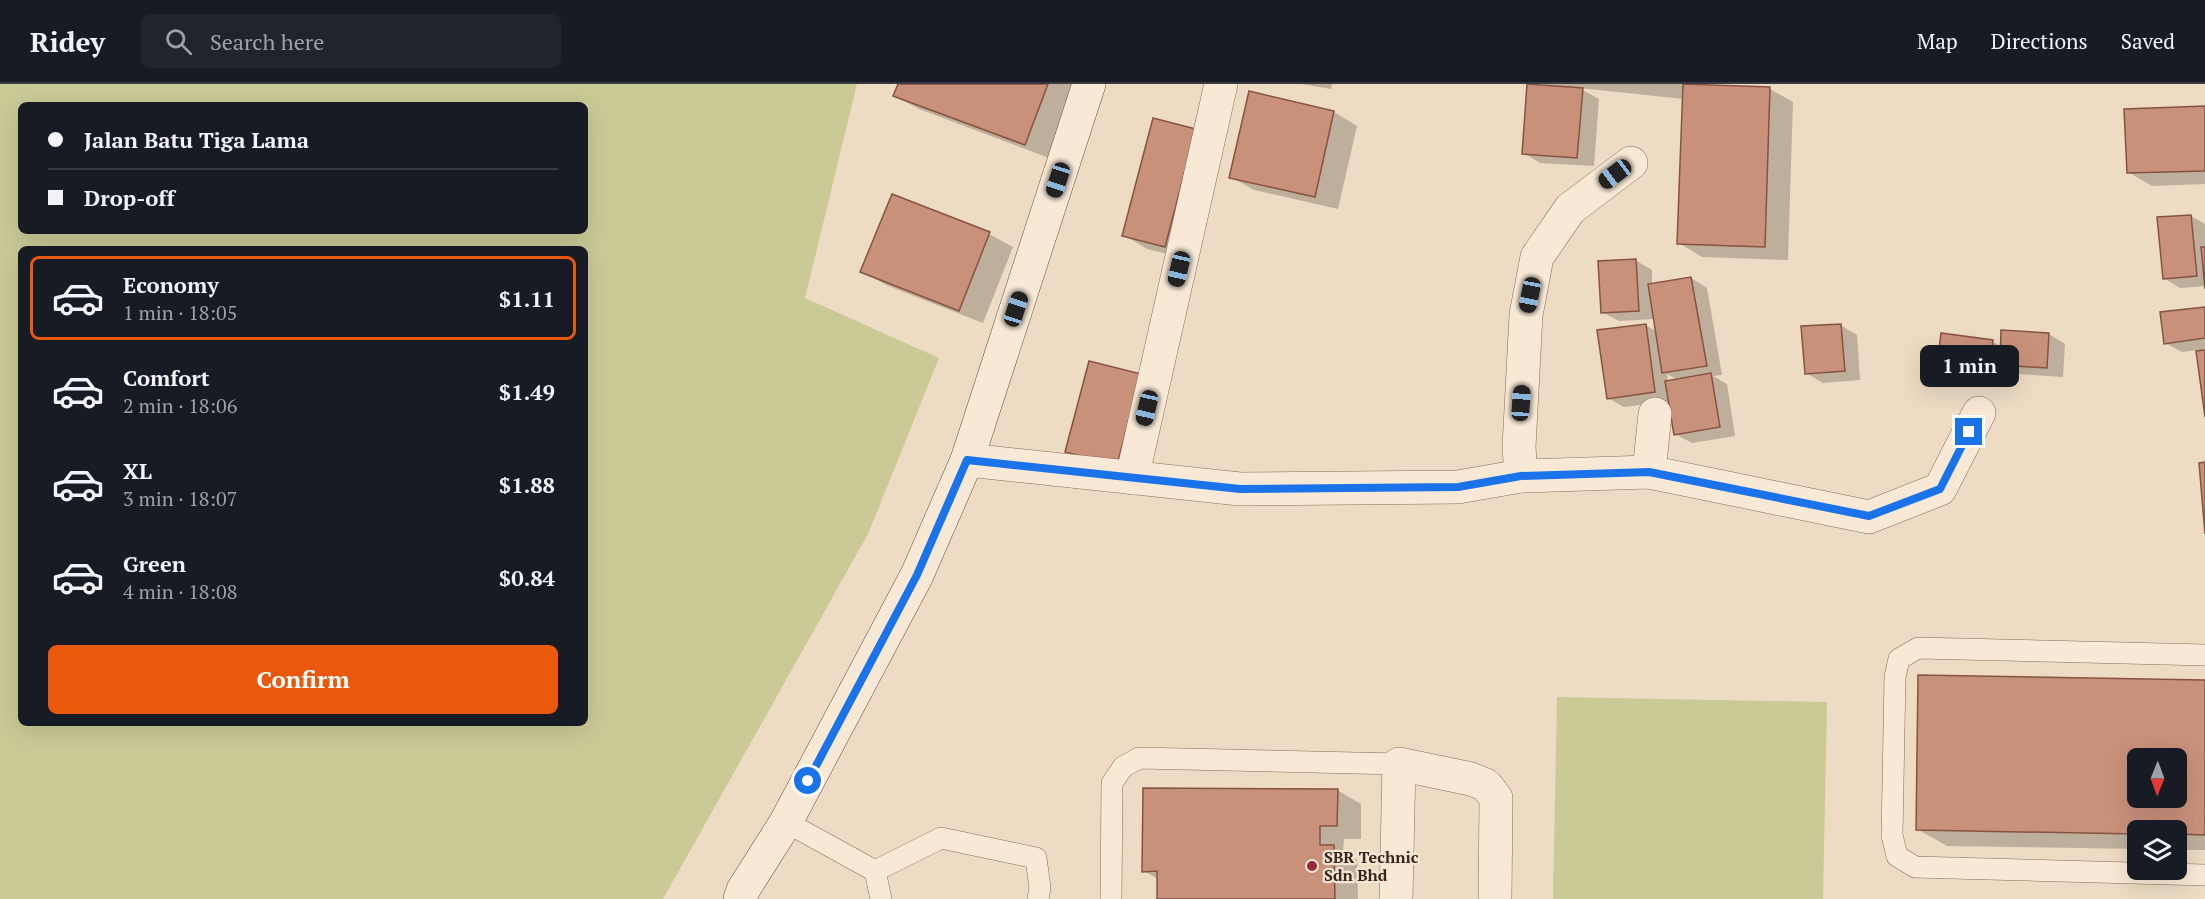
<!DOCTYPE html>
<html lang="en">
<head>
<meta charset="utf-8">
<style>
  :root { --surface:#171b24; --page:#20242c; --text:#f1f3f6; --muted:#9ea1a6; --line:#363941; --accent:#ea580c }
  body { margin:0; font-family:"PT Serif",serif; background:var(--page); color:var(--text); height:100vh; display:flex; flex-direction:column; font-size:22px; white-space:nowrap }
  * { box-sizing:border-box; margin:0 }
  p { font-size:20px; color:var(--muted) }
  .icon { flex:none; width:33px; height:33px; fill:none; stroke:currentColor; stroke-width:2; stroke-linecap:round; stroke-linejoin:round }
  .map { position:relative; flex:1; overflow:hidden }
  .drawer { position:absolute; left:18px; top:162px; width:570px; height:480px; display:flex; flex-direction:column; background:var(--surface); border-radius:9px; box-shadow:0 6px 24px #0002 }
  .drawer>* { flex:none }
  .guide { position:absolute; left:18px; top:18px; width:570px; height:132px; border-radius:9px; box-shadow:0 6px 24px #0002; display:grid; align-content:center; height:132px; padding:0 30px; background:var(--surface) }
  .needle { width:39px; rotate:181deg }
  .tools { position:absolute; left:2127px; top:664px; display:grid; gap:12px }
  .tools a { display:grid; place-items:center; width:60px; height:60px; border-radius:9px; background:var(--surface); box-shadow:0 6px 24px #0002; font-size:30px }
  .end { position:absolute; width:27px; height:27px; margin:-14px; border:8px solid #1a73e8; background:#fff; box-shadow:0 0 0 3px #fff }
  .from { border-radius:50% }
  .bubble { position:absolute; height:42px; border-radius:9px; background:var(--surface); box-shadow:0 6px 24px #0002; font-size:20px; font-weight:700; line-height:42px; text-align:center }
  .car { position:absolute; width:18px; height:36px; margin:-18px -9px; border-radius:8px; box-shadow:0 0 4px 2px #0007; background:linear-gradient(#222 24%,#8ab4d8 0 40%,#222 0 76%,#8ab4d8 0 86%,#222 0) }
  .guide b { display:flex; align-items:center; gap:21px; height:57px; font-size:22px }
  .guide b+b { border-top:2px solid var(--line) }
  .guide i { width:15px; height:15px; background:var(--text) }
  ul { padding:10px 0 0; list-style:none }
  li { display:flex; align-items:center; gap:18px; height:84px; margin:0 12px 9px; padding:0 18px; border:3px solid transparent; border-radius:9px }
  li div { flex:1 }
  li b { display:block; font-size:22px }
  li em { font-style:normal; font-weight:700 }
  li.on { border-color:var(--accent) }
  li>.icon { width:54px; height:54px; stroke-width:1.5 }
  .button { display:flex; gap:12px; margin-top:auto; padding:12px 30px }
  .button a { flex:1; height:69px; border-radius:9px; background:var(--accent); color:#fff; font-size:24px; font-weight:700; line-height:69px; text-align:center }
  header { display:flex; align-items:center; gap:36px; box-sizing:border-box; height:84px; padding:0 30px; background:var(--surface); border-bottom:2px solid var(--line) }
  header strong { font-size:28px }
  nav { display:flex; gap:33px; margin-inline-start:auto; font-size:21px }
  .search { width:420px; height:54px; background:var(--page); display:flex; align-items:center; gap:15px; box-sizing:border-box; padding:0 21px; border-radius:9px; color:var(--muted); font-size:22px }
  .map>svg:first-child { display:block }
</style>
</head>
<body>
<header>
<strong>Ridey</strong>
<div class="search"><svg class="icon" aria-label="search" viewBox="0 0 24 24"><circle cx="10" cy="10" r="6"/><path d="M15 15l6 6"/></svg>Search here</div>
<nav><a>Map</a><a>Directions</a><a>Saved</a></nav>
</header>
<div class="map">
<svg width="2205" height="815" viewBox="0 0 2205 815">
  <rect width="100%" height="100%" fill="#eddbc3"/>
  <g fill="#caca97" fill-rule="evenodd">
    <path d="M0,0H857L805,214L939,274L868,450L663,815H0ZM21,21H585V147H21ZM21,165H585V639H21Z"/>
    <polygon points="1557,613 1827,618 1823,815 1553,815"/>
  </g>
  <g fill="#0003" fill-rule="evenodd">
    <polygon points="900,0 1076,0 1049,74 919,25 895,12"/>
    <polygon points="1301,0 1332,0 1331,5"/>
    <polygon points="1544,0 1706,0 1706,3 1770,5 1793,18 1788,176 1702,173 1679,159 1684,15 1579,4 1599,15 1594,82 1540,79 1524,69 1549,3"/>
    <polygon points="2205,24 2205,100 2152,102 2128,88"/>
    <polygon points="1334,28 1357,42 1338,125 1254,106 1231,93"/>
    <polygon points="1195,46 1188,175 1147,165 1124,151"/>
    <polygon points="893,112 989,150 1013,163 983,239 886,201 862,187"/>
    <polygon points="2191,132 2205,140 2205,202 2180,204 2164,194"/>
    <path d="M1635,176L1652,186V201L1691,194L1707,204L1722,291L1713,292L1727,300L1735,352L1692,359L1675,350L1670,317L1624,323L1608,314L1646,241L1657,248L1655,235L1619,237L1602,228ZM1667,290L1678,296L1668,298Z"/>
    <polygon points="2205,224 2205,322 2197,266 2182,268 2165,259"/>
    <polygon points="1840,241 1857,251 1860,296 1823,299 1806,289"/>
    <polygon points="2049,250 2065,260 2063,293 2017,290 2007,284 2005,303 1953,297 1937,287 1993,258 2002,263"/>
    <path d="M2205,597V766H2176V747H2138V765L1947,762L1917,745ZM2138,675H2176V714H2138Z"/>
    <polygon points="1337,706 1361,720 1361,755 1344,755 1343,768 1357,776 1358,815 1158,815 1158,795 1144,787"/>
  </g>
  <g fill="#ca917a" stroke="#855341" stroke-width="1.5" fill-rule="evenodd">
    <polygon points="898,0 1048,0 1025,61 893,12"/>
    <polygon points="1527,0 1583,4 1577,74 1522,70"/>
    <polygon points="1683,0 1770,3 1765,163 1677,160"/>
    <polygon points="1249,7 1334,27 1315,113 1229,94"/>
    <polygon points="2205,22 2205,87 2127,89 2124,25"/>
    <polygon points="1153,34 1196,45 1165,163 1122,152"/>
    <polygon points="892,110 990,148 959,227 860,188"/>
    <polygon points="2191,131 2197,192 2163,195 2157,133"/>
    <polygon points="2201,163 2205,163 2205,205"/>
    <polygon points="1636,175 1639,227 1601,229 1598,177"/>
    <polygon points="1691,193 1707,282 1662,289 1648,200"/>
    <polygon points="2205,223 2205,254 2164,260 2160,228"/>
    <polygon points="1646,240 1655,308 1607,315 1597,246"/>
    <polygon points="1841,240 1845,287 1805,290 1801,242"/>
    <polygon points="2001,246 2049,249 2047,284 2000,281"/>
    <polygon points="1941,249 1993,256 1989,295 1936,288"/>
    <polygon points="2205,266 2205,333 2196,267"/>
    <polygon points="1089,277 1141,290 1117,381 1065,368"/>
    <polygon points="1711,289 1720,343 1674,351 1665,297"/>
    <polygon points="2205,378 2205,450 2199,379"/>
    <path d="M1918,591L2205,596V751L2176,750V747H2138V750L1916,746ZM2138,675H2176V714H2138Z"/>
    <polygon points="1143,704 1338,705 1337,742 1320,742 1320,761 1334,761 1335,815 1157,815 1157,787 1142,788"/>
  </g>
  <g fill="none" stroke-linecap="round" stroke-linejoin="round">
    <g stroke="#866c5a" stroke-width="22">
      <g id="lane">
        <polyline points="2205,571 1918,564 1899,575 1895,593 1892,751 1897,772 1915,783 2205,791"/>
        <polyline points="786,738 875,787 881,815"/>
        <polyline points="875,787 941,754 1036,774 1040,804 1038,815"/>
        <polyline points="1111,815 1112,699 1123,683 1139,674 1399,680"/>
      </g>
    </g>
    <g stroke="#866c5a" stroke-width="34">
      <g id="street">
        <polyline points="967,376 1240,405 1458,403 1521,392 1649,388 1869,433 1940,405 1979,329"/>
        <polyline points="1649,388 1655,330"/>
        <polyline points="1521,392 1519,363 1526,231 1537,173 1570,125 1631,79"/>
        <polyline points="1132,394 1221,0"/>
        <polyline points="1396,815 1399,680 1471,695 1486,701 1496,714 1495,815"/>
      </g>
    </g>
    <g stroke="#684d3e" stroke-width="34">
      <polyline id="secondary" points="740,815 743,806 786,738 917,491 967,376 1089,0"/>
    </g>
    <use href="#lane" stroke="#f8e9d6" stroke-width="21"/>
    <use href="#street" stroke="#f8e9d6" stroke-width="33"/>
    <use href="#secondary" stroke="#f8e9d6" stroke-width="33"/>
  </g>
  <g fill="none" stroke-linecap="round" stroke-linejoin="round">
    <polyline stroke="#1a73e8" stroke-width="8" points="808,697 917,491 967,376 1240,405 1458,403 1521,392 1649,388 1869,432 1940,405 1969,348"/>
  </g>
  <circle fill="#932c3a" stroke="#f4e6d2" stroke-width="2" cx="1312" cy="782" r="6"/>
  <g text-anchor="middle" stroke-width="4.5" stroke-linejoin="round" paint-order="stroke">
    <g font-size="16" font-weight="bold" fill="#36271e" stroke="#f4e6d2" text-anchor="start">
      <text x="1324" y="779">SBR Technic<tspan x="1324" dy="18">Sdn Bhd</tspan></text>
    </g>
  </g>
</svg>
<div class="tools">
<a><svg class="needle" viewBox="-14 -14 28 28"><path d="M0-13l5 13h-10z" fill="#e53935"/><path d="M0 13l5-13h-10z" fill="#9ea1a6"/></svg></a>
<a><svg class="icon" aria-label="layers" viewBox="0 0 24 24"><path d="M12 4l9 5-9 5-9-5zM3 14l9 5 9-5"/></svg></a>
</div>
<i class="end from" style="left:808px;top:697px"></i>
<i class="end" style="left:1969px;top:348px"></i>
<div class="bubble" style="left:1920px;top:261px;width:99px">1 min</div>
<i class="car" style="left:1615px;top:90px;rotate:233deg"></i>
<i class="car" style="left:1058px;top:96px;rotate:198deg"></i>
<i class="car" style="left:1179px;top:185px;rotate:193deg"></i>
<i class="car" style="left:1530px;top:211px;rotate:191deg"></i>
<i class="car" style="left:1016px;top:225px;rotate:18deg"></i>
<i class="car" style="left:1521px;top:319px;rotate:4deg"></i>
<i class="car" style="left:1147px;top:324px;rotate:193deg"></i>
<div class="guide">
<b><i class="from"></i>Jalan Batu Tiga Lama</b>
<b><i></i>Drop-off</b>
</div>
<section class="drawer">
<ul>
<li class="on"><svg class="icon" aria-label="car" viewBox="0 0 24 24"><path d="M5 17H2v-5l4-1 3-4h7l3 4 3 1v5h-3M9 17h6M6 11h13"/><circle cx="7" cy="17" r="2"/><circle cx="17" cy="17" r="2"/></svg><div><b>Economy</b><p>1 min · 18:05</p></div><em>$1.11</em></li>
<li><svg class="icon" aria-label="car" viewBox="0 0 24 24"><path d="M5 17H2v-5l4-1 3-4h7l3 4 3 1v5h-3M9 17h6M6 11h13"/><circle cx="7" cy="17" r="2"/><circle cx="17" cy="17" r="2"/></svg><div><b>Comfort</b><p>2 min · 18:06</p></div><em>$1.49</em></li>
<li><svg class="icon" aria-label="car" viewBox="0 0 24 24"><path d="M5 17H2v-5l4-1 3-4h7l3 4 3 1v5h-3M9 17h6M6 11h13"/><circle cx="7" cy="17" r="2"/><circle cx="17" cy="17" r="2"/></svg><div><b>XL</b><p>3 min · 18:07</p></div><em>$1.88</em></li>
<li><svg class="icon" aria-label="car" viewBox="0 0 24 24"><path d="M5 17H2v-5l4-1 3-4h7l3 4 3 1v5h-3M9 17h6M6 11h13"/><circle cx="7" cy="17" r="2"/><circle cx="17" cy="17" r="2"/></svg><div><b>Green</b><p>4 min · 18:08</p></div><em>$0.84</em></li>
</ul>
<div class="button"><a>Confirm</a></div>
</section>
</div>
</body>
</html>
